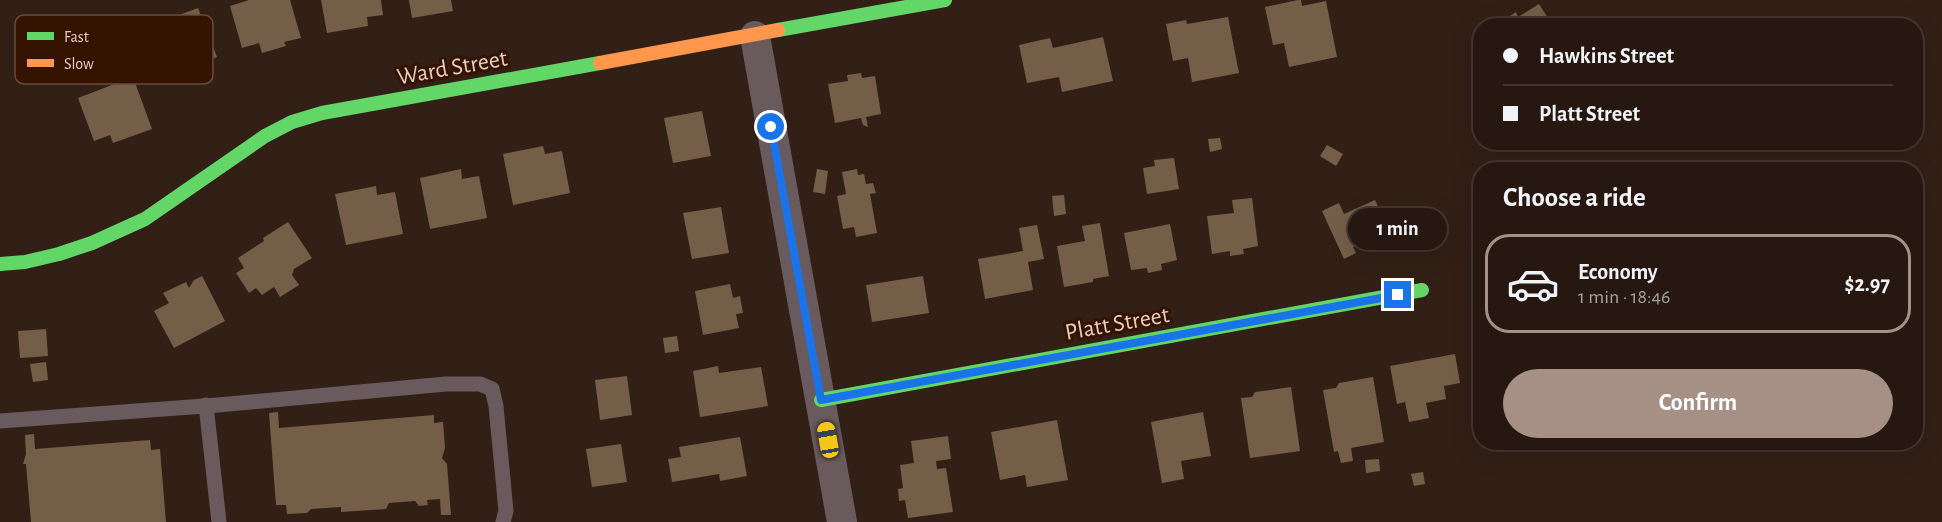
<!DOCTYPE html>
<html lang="en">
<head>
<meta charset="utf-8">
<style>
  :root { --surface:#261810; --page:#2e2119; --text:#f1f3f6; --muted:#a4a09f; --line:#423730; --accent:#a69086 }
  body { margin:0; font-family:"Alegreya Sans",sans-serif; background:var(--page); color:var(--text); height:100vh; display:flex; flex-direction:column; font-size:22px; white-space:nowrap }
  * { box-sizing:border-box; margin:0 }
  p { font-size:20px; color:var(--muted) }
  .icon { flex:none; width:33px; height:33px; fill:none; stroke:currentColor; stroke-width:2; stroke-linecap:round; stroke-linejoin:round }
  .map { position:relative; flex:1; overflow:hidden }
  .details { position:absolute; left:1473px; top:162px; width:450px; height:288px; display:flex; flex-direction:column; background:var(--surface); border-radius:24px; box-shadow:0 6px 24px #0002,0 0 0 2px var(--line) }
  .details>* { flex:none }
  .guide { position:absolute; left:1473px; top:18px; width:450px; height:132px; border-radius:24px; box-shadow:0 6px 24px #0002,0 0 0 2px var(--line); display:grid; align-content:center; height:132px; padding:0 30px; background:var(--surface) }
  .end { position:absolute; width:27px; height:27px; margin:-14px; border:8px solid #1a73e8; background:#fff; box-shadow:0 0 0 3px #fff }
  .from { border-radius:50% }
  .bubble { position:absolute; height:42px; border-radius:21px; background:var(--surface); box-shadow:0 6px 24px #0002,0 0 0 2px var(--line); font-size:20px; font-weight:600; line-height:42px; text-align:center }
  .car { position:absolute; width:18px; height:36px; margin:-18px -9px; border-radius:8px; box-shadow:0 0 4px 2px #0007; background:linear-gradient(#f5c518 24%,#345 0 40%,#f5c518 0 76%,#345 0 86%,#f5c518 0) }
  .guide b { display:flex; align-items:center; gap:21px; height:57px; font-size:22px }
  .guide b+b { border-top:2px solid var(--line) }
  .guide i { width:15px; height:15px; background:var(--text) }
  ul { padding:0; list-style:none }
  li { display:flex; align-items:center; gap:18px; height:99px; margin:0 12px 9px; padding:0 18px; border:3px solid transparent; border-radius:24px }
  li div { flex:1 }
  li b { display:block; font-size:22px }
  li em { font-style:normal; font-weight:600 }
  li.on { border-color:var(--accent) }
  li>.icon { width:54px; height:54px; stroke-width:1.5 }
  h2 { padding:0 30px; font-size:27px; line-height:72px }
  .action { display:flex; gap:12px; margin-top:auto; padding:12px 30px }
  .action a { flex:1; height:69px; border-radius:36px; background:var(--accent); color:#fff; font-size:24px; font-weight:600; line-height:69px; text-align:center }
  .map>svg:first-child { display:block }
</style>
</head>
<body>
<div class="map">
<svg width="1942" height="522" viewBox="0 0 1942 522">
  <rect width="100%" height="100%" fill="#322016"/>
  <g fill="#745e48">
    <polygon points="249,0 290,0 301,38 284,42 286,46 262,53 259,43 242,48 230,6"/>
    <polygon points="321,0 381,0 383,15 367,17 368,26 327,33"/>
    <polygon points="409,0 451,0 453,11 412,18"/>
    <polygon points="1298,0 1301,0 1302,6 1326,1 1337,57 1289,67 1284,43 1273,45 1265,7"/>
    <polygon points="1539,4 1553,26 1495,26 1516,12 1518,17"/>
    <polygon points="198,8 217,57 178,72 175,63 160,68 144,28"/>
    <polygon points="1228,17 1239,73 1192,82 1188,58 1173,61 1166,24 1186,20 1187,24"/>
    <polygon points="1103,37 1113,81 1062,92 1059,77 1027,83 1019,45 1050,38 1053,48"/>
    <polygon points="861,73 862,78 875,76 881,114 866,117 868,127 863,125 861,118 835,123 828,84 848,81 847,75"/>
    <polygon points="133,77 152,129 113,143 110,135 94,141 78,98"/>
    <polygon points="702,111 711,156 673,163 664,118"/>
    <polygon points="1220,138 1222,149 1210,152 1208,139"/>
    <polygon points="1327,145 1343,154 1336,166 1320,156"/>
    <polygon points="543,146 545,154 562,151 570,193 513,205 503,154"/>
    <polygon points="1174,158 1179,189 1147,194 1143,168 1155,166 1154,160"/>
    <polygon points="461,169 462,179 479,176 487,218 430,229 420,178"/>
    <polygon points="817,169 828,171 825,194 813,192"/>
    <polygon points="857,169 858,175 864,174 866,184 873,183 876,193 870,194 877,233 856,237 854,227 843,229 837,196 846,194 842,172"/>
    <polygon points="376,186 377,195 395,192 403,234 346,245 335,194"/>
    <polygon points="1064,195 1066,214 1054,216 1052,196"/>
    <polygon points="1252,198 1258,246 1243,249 1244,254 1230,256 1230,251 1212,254 1207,216 1234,213 1232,200"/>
    <polygon points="1375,200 1390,230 1353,247 1356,253 1344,259 1322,211 1339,203 1344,214"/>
    <polygon points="721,207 729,253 692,259 683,213"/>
    <polygon points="288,222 312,258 294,269 292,275 299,285 280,297 274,287 262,295 256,288 249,293 236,273 244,268 238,258 264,241 263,238"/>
    <polygon points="1100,223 1109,276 1093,279 1093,282 1064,287 1057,246 1085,241 1082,226"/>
    <polygon points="1170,224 1177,260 1161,264 1162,270 1148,273 1147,268 1131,270 1124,233"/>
    <polygon points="1037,225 1044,259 1028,262 1033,290 985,299 978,259 1023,251 1019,228"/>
    <polygon points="202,276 225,321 174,348 154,311 169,303 163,293 186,282 189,288 194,280"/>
    <polygon points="923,276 929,313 872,322 866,285"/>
    <polygon points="730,284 733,298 740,296 743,313 736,314 739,328 703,335 695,291"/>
    <polygon points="46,329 48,356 20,358 18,331"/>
    <polygon points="677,336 679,351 665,353 663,338"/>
    <polygon points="1455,354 1460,383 1444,386 1446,399 1426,403 1429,418 1409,422 1405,402 1397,404 1390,366"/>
    <polygon points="46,362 48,380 33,382 30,364"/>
    <polygon points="718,366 719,373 761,367 768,406 700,417 693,371"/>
    <polygon points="627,376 632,415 600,420 595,380"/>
    <polygon points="1373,377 1384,442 1351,448 1353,461 1341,463 1338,451 1334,452 1323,390 1336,388 1339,383"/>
    <polygon points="1291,387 1300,451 1250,458 1241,398 1252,397 1255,392"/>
    <polygon points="278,412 279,428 434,415 434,423 443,422 445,448 442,458 447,464 451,515 441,515 440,499 427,500 428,505 419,506 415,501 389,503 386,509 341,512 341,507 311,509 307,513 287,514 286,505 276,505 269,413"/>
    <polygon points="1203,412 1211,456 1181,461 1184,479 1162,483 1151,422"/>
    <polygon points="1057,420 1068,480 1027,487 1025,475 1000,480 991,432"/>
    <polygon points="34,434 35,449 150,440 151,450 160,449 166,522 31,522 26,464 23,464 26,454 25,435"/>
    <polygon points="948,436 951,459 936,461 937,469 946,468 953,512 908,518 905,500 899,501 898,489 903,488 900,465 914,463 911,441"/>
    <polygon points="740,437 747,476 720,481 719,474 672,482 668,459 681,457 679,447"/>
    <polygon points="621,444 627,482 592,487 586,449"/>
    <polygon points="1379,459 1380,471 1366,473 1365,460"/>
    <polygon points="1423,472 1425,484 1414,486 1411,474"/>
  </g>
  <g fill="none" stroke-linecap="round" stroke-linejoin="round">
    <g stroke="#695a5d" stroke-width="15">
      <polyline points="206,405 219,522"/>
      <polyline points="0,421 218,405 446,384 480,384 492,389 496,406 506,511 503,522"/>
    </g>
    <polyline stroke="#695a5d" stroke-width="30" points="755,36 842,522"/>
    <g stroke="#63d668" stroke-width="14">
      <polyline points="778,30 945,0"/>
      <polyline points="0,264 25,262 59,254 92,243 145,219 265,136 292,122 322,113 600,63"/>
      <polyline points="821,400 1422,290"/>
    </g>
    <polyline stroke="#ff974d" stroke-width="14" points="600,63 778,30"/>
  </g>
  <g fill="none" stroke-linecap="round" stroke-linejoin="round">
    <polyline stroke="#1a73e8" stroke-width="8" points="771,127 821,400 1398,295"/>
  </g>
  <g text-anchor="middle" stroke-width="6" stroke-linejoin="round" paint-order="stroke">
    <g font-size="24" fill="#e5cdc2" stroke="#341301">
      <text transform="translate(452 67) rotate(-10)" y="8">Ward Street</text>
      <text transform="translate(1117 323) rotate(-10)" y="8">Platt Street</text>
    </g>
  </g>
  <rect x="15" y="15" width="198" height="69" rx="9" fill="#341301" stroke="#694b3b" stroke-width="1.5"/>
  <rect x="27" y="32" width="27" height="8" fill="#63d668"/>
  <rect x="27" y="59" width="27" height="8" fill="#ff974d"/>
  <g font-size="16" fill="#e5cdc2">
    <text x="64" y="42">Fast</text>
    <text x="64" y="69">Slow</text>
  </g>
</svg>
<i class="end from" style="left:771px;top:127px"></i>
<i class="end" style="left:1398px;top:295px"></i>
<div class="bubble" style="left:1348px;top:208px;width:99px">1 min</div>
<i class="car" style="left:828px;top:440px;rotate:350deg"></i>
<div class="guide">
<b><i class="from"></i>Hawkins Street</b>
<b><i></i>Platt Street</b>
</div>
<section class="details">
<h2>Choose a ride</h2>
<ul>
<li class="on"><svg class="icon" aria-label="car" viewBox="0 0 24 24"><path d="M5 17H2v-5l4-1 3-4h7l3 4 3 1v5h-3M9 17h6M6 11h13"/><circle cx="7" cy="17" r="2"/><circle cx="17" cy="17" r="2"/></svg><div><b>Economy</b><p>1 min · 18:46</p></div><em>$2.97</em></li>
</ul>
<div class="action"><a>Confirm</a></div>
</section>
</div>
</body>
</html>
